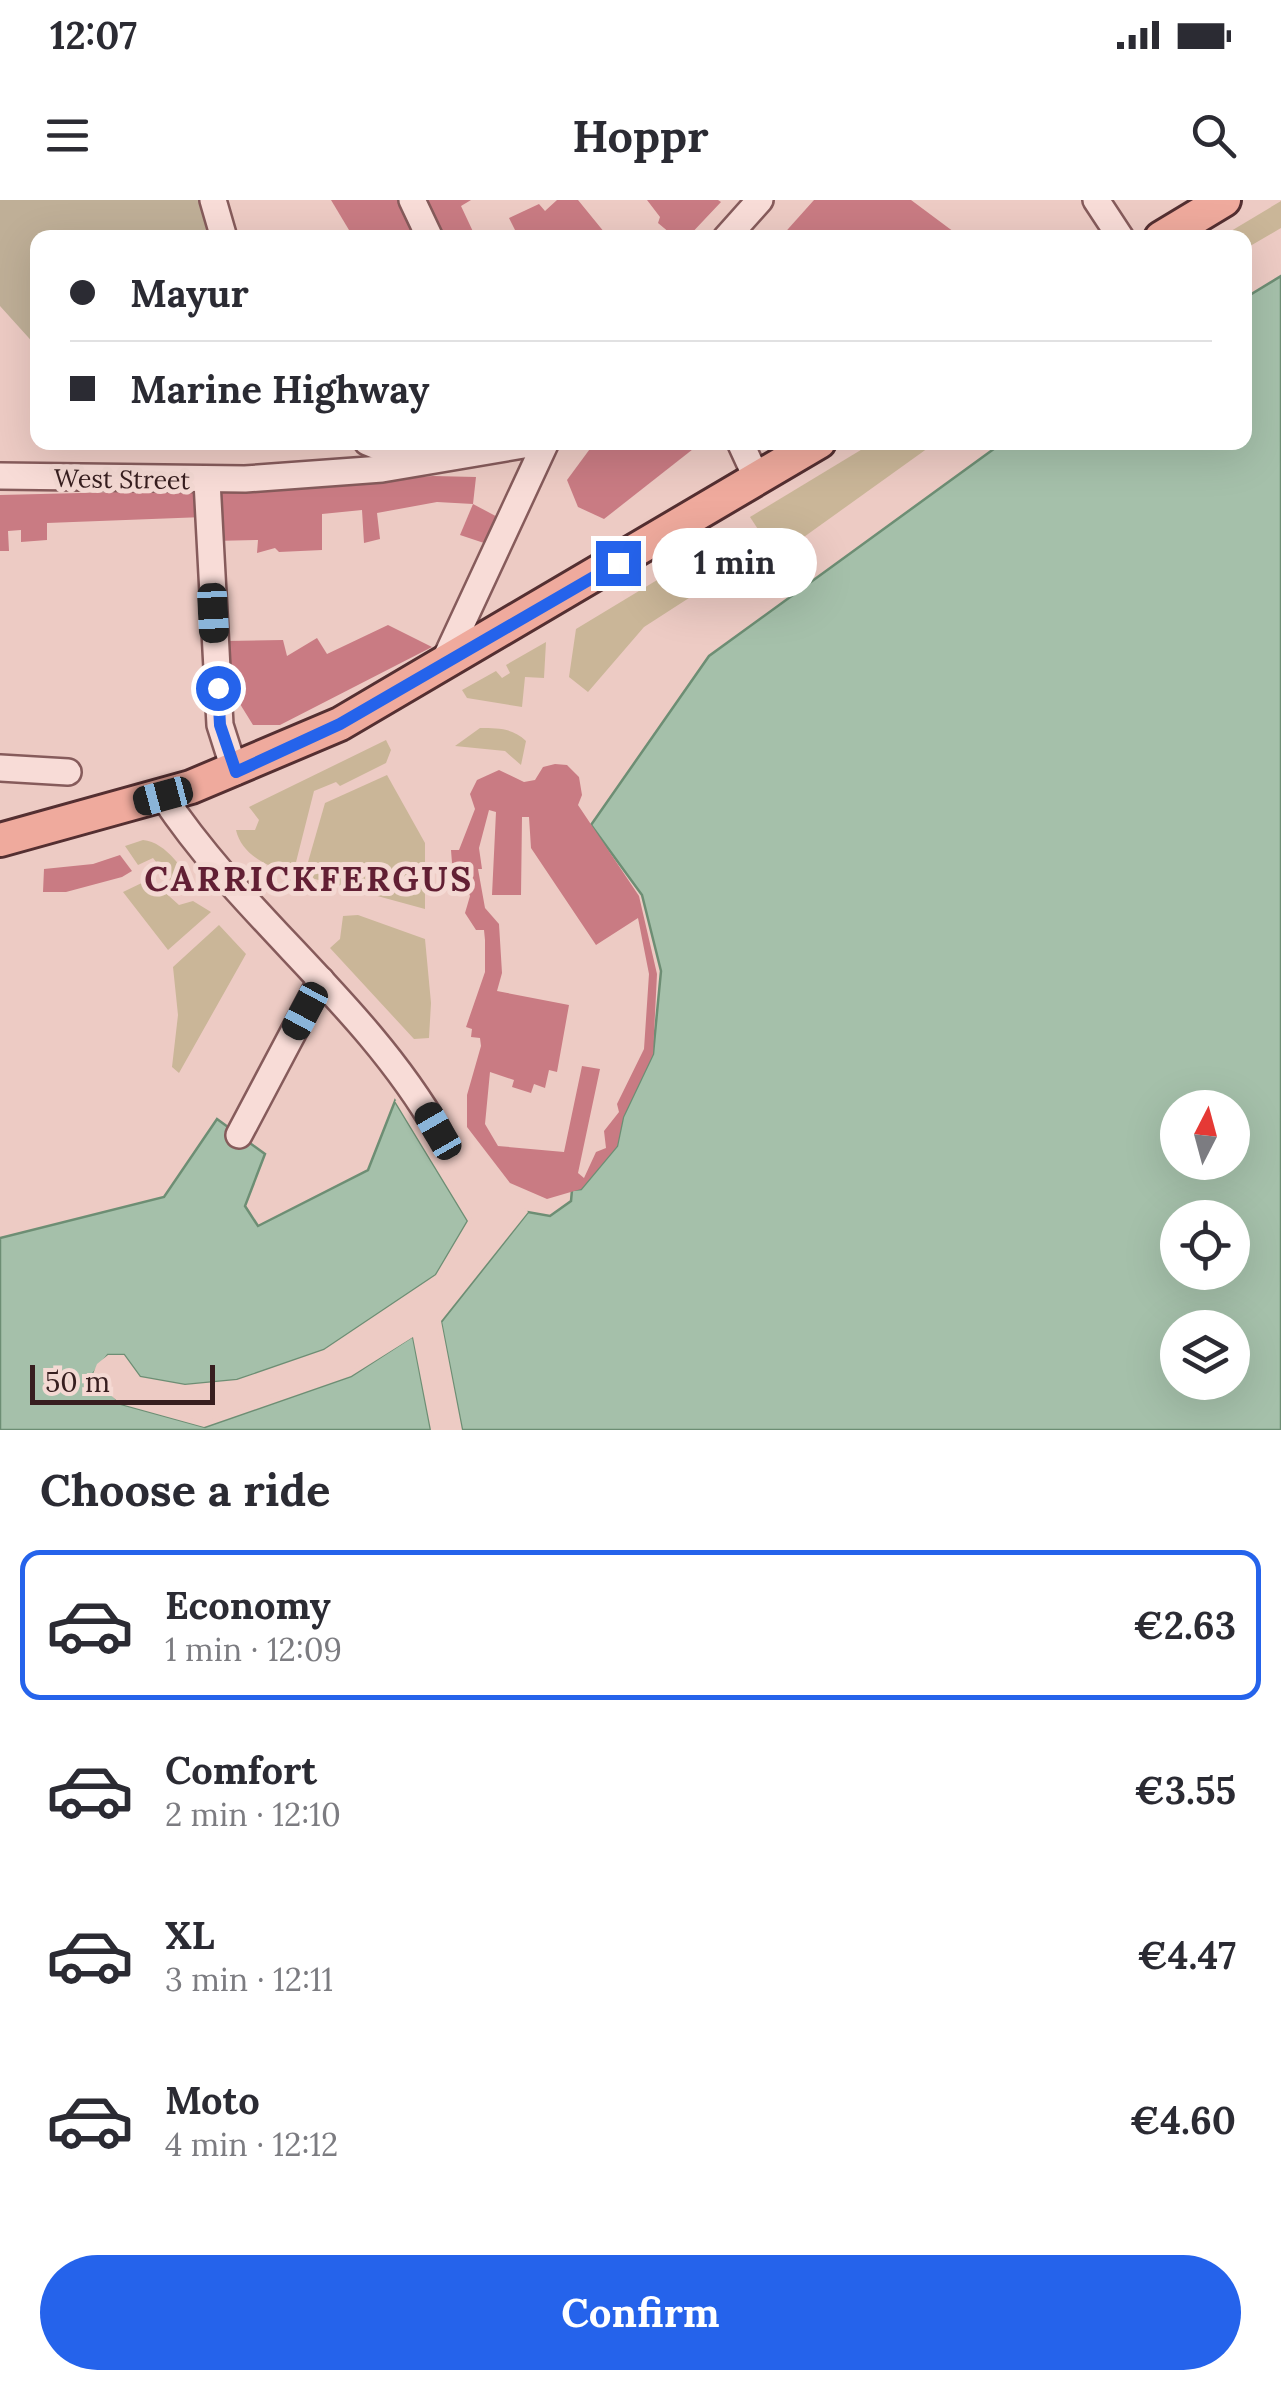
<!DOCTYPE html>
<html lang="en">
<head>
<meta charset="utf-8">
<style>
  :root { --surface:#fff; --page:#f2f2f3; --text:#2b2b33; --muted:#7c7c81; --line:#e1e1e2; --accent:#2563eb }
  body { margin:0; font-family:Lora,serif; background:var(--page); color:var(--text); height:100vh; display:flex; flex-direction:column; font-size:38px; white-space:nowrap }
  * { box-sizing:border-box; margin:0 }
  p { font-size:32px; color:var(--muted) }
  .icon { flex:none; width:55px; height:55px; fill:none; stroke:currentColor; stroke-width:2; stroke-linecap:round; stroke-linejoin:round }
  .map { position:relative; height:1230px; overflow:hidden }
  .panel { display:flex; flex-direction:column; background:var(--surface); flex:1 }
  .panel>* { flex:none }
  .banner { position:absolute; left:30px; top:30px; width:1222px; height:220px; border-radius:20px; box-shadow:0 10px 40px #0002; display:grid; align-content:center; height:220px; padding:0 40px; background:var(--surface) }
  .needle { width:65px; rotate:6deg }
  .tools { position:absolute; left:1160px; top:890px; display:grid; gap:20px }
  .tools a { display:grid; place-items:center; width:90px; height:90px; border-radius:50%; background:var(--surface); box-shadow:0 10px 40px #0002; font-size:50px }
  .scale { position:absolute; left:30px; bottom:25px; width:185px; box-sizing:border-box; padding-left:10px; border:5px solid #371e1f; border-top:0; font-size:28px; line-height:35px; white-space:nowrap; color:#371e1f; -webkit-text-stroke:8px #f4d9d3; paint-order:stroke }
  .end { position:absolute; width:45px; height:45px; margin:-22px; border:12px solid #2563eb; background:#fff; box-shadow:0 0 0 5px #fff }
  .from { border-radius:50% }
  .bubble { position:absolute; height:70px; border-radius:35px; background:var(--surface); box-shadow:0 10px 40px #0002; font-size:32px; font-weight:700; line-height:70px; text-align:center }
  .car { position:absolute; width:30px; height:60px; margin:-30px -15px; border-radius:12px; box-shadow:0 0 8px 2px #0007; background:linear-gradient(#222 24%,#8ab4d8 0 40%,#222 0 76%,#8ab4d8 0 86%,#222 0) }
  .banner b { display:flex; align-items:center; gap:35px; height:95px; font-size:38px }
  .banner b+b { border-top:2px solid var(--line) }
  .banner i { width:25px; height:25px; background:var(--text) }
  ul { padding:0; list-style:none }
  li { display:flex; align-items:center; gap:30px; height:150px; margin:0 20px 15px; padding:0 20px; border:5px solid transparent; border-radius:20px }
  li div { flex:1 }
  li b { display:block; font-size:38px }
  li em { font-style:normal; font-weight:700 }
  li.selected { border-color:var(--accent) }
  li>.icon { width:90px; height:90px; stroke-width:1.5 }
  h2 { padding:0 40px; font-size:45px; line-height:120px }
  .cta { display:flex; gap:20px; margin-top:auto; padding:20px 40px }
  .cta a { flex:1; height:115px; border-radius:60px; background:var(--accent); color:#fff; font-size:40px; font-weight:700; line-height:115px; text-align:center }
  .status { display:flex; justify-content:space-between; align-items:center; height:70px; padding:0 50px; background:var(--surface); direction:ltr }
  .status svg { height:28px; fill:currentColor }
  header { display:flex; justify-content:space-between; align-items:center; height:130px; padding:0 40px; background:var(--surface); font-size:45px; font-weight:700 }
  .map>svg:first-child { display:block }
</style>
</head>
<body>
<div class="status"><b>12:07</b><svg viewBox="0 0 49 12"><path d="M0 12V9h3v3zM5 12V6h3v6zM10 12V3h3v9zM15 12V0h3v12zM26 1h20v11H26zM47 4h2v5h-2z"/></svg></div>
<header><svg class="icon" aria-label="menu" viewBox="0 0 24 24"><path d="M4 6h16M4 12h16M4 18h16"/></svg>Hoppr<svg class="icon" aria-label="search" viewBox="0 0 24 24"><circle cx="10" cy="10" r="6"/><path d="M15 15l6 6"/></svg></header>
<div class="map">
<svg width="1281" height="1230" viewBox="0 0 1281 1230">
  <rect width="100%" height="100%" fill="#edcbc4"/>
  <g fill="#cab698">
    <polygon points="1281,1 1281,28 1245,49 1245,38 1221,37"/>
    <polygon points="874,242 935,243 776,357 750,317"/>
    <polygon points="720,342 737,367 644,427 588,492 569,477 576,429"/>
    <polygon points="546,442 544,478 525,477 522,507 467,498 462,490 496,471 502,478 510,473 506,465"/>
    <path d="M480,528C498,528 513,528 526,541L521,565L505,551L455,546Z"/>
    <path d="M386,540L391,550L386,563L340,586L336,582L314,591L293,674C269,667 242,656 236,630H255L259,620L249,607Z"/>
    <polygon points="387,575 425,643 425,709 304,676 325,603"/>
    <path d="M143,640C167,642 184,672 198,690L193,695L178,690L153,658L138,665L125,646Z"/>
    <polygon points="150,679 179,705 193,701 211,712 168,750 123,692"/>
    <polygon points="358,715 425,739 431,803 429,838 414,839 330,748 340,739 343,716"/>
    <polygon points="219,725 246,754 179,873 172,867 178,815 173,767"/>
  </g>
  <polygon fill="#bfaf97" points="0,0 201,0 212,37 38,38 37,147 0,106"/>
  <g fill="#a5c0aa" stroke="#6d8e74" stroke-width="2.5" fill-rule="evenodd">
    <path d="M1281,76V1230H462L441,1122L528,1012L550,1016L571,1001L572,990L581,989L617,946L623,917L653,854L661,771L642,695L591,625L709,456L1002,243L1245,242V98ZM1178,908H1232V962H1178ZM1178,1018H1232V1072H1178ZM1178,1128H1232V1182H1178Z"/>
    <polygon points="395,901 468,1021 436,1075 324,1150 237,1180 185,1185 140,1177 124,1155 108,1155 93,1174 121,1204 205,1227 351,1176 413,1136 431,1230 0,1230 0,1038 164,997 217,919 265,954 245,1006 258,1026 368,970"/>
  </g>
  <g fill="#edcbc4">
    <polygon points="399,899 473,1020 439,1079 327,1154 239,1184 185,1190 139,1182 122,1160 110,1160 98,1174 123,1199 204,1222 349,1172 414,1131 436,1230 431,1230 413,1137 351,1176 204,1227 121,1204 97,1184 93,1174 97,1164 108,1155 124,1155 140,1177 185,1185 237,1180 324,1150 436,1075 468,1021 395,901"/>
    <polygon points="525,1008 528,1012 441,1121 462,1230 457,1230 436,1120"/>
  </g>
  <g fill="#c97b83" fill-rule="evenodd">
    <polygon points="331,0 402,0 418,38 352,35"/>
    <polygon points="420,0 471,0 461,6 476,38 438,38"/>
    <polygon points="557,0 578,0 609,38 519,38 509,18 539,4 545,11"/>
    <polygon points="647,0 718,0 721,2 687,38 676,38 658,23 660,17"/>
    <polygon points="814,0 911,0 954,32 948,38 780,38"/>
    <polygon points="595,242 702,242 604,319 578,307 567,280"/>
    <polygon points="433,276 476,277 473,304 437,302 377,313 380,339 364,343 362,310 322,314 322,350 279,352 275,348 257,353 258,340 212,341 211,292"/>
    <polygon points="203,290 204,317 47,323 47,340 21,342 21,330 8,331 9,351 0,351 0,295"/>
    <polygon points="473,304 505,321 490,345 460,335"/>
    <polygon points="388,425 432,447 280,525 253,525 232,491 226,441 283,440 287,456 317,438 327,454"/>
    <path d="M555,564L567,565L579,577L582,595L578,605L639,696L657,774L653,854L623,917L617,946L581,989L547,999L510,983L467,927V895L481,846L480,838L471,837L472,829L466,827L485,772V740L484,730H476L465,713L470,696L460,666L452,663L451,650H459L475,609L470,594L477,580L499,570L524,582L535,580L543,567ZM489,610L496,612L492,695H521L522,617H529L531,648L596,745L638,718L649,774L644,849L617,904L619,912L604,931L606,948L596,952L584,978L578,973L600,869L582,866L564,952L498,946L485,924L490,872L514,880L512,887L531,893L534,884L545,888L549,870L557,872L569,805L497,791L502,773L499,724L485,708L478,669H482L479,648Z"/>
    <polygon points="120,655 132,671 122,677 66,692 43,692 44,669 93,664"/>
  </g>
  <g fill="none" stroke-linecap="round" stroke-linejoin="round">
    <g stroke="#865b5b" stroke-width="30">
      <g id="minor">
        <polyline points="213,0 224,38"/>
        <polyline points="412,0 430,38"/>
        <polyline points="1096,0 1121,38"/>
        <polyline points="726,38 760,0"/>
        <polyline points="367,242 416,262"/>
        <polyline points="740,242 757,279"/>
        <polyline points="0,276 245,279 382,269 541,242"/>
        <polyline points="207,281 220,525 235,572"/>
        <polyline points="442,466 546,242"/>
        <polyline points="0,568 68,572"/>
        <path d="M163,596C243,717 366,805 438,931"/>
        <polyline points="239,935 321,780"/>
      </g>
    </g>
    <g stroke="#542f31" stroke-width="38">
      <g id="major">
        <polyline points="1161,38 1224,0"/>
        <polyline points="0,640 191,587 340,524 819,242"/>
      </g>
    </g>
    <use href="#minor" stroke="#f8dcd7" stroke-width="25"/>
    <use href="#major" stroke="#efaa9d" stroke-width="32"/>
  </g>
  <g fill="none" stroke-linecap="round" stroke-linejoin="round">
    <polyline stroke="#2563eb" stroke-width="12" points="218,488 220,525 236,572 340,524 618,363"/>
  </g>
  <g text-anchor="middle" stroke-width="10" stroke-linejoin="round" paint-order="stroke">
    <g font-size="25" fill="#371e1f" stroke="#f4d9d3">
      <text transform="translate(122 279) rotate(1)" y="9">West Street</text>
    </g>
    <g font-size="35" font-weight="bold" letter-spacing="2.5" fill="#621f34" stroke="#f4d9d3">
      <text x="309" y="691">CARRICKFERGUS</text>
    </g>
  </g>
</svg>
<div class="tools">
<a><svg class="needle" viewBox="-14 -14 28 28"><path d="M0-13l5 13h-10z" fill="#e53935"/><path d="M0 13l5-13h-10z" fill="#7c7c81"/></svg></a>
<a><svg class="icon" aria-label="locate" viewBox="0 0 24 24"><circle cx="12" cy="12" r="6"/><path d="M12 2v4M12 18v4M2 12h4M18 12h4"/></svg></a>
<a><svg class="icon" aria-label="layers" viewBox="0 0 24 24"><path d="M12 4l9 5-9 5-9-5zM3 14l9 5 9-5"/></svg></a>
</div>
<div class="scale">50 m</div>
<i class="end from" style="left:218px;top:488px"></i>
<i class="end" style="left:618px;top:363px"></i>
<div class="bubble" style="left:652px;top:328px;width:165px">1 min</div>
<i class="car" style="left:213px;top:413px;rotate:177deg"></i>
<i class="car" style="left:163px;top:596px;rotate:255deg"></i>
<i class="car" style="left:305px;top:811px;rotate:208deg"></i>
<i class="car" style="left:438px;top:931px;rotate:330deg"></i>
<div class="banner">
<b><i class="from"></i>Mayur</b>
<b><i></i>Marine Highway</b>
</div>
</div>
<section class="panel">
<h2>Choose a ride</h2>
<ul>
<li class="selected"><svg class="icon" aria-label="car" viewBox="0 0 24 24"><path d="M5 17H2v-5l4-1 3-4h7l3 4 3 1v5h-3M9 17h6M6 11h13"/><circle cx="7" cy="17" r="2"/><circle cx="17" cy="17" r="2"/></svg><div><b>Economy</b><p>1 min · 12:09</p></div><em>€2.63</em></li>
<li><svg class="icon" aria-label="car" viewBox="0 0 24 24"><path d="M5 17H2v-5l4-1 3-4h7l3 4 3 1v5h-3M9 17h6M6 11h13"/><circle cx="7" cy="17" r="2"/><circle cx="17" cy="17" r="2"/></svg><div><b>Comfort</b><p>2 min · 12:10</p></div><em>€3.55</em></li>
<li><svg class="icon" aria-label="car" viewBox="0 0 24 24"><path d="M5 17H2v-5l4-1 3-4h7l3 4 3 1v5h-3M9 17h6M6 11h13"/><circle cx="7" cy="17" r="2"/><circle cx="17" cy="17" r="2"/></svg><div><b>XL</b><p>3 min · 12:11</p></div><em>€4.47</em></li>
<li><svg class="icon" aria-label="car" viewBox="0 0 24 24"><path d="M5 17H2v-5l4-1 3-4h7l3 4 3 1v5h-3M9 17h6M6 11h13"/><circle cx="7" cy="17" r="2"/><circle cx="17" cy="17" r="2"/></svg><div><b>Moto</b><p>4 min · 12:12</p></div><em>€4.60</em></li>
</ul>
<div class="cta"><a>Confirm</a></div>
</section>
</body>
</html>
